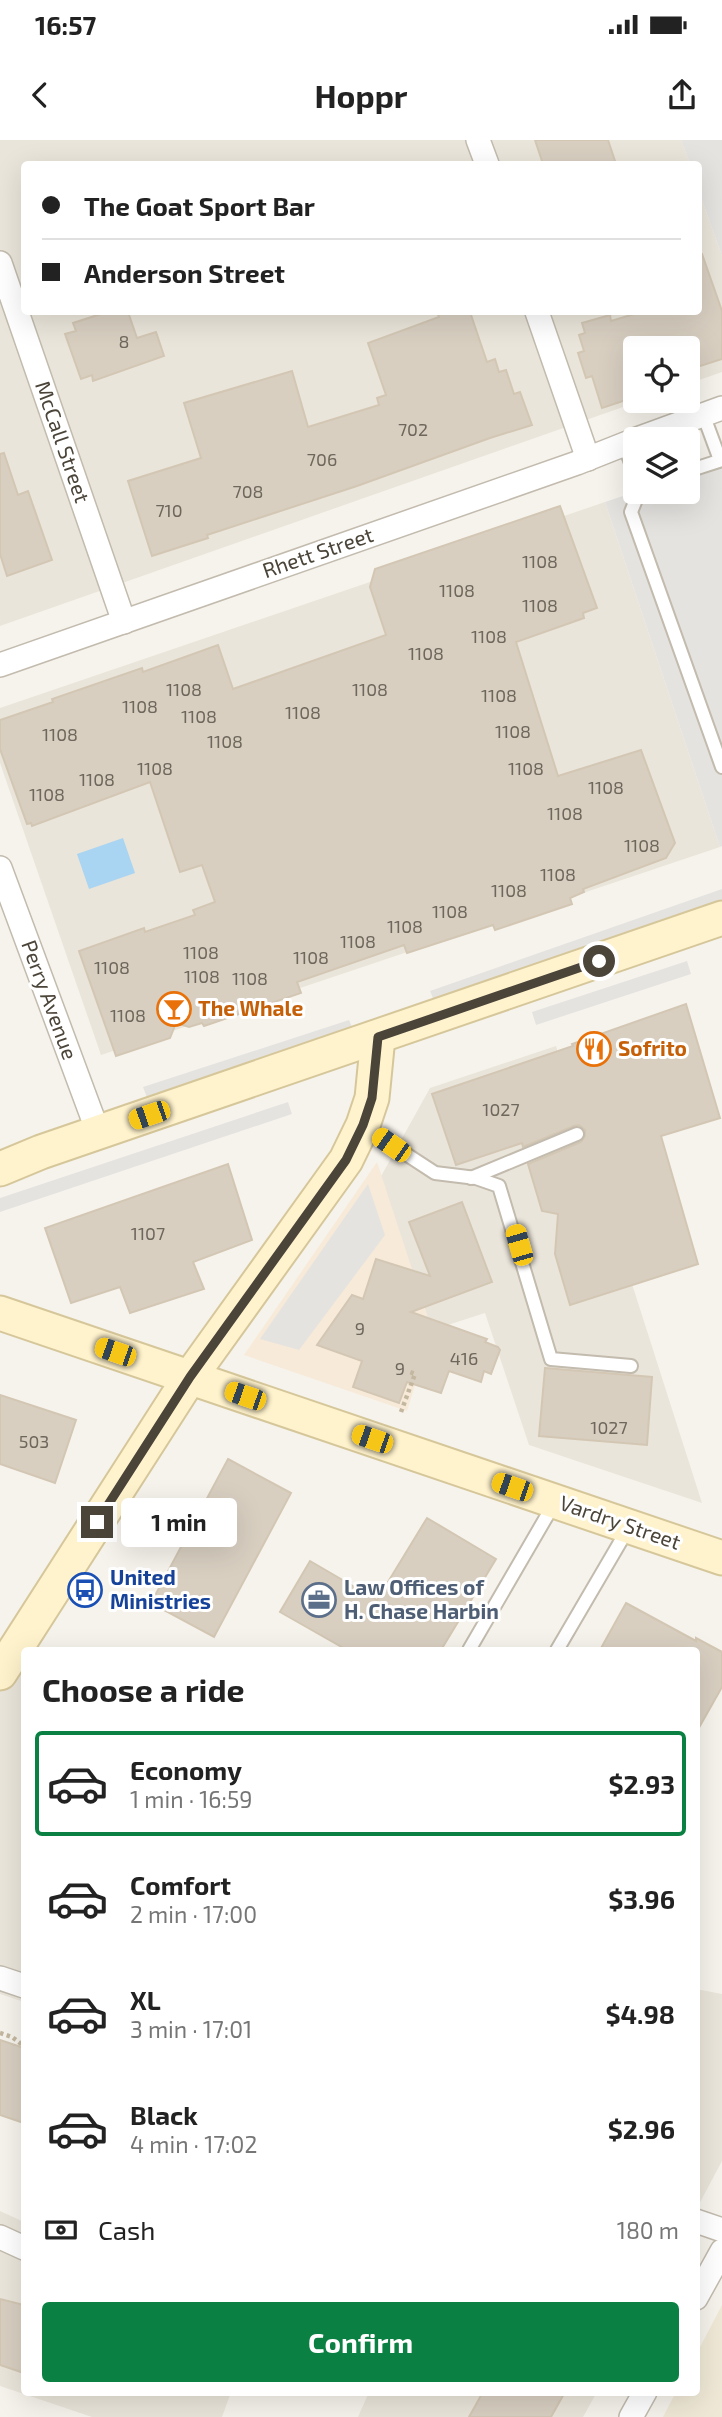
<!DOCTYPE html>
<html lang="en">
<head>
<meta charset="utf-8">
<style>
  :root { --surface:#fff; --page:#f2f2f2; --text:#222; --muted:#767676; --line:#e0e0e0; --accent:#0b8043 }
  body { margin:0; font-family:"Exo 2",sans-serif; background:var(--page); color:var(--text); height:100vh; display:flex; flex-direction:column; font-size:26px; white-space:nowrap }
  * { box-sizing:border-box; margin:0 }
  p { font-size:23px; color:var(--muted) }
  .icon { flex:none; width:38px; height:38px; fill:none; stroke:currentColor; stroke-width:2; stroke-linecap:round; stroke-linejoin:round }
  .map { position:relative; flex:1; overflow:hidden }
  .drawer { position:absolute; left:21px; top:1507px; width:679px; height:749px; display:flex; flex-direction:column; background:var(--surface); border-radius:7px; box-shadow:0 7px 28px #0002 }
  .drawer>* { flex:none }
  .top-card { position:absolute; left:21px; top:21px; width:681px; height:154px; border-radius:7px; box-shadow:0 7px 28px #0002; display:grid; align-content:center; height:154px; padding:0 21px; background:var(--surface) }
  .buttons { position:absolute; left:623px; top:196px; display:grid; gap:14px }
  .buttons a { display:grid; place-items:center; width:77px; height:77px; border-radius:7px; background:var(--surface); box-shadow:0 7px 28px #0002; font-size:35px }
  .end { position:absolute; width:32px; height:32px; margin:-16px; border:9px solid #4b4439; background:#fff; box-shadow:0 0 0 4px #fff }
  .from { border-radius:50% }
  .bubble { position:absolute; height:49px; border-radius:7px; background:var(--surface); box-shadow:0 7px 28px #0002; font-size:23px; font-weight:700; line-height:49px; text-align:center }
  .car { position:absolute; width:21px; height:42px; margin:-21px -10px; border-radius:9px; box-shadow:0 0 5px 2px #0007; background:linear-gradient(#f5c518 24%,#345 0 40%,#f5c518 0 76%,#345 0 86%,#f5c518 0) }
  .top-card b { display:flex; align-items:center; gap:24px; height:66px; font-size:26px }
  .top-card b+b { border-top:2px solid var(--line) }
  .top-card i { width:18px; height:18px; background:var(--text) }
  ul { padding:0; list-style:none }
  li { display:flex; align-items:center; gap:21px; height:105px; margin:0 14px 10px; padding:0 7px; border:4px solid transparent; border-radius:7px }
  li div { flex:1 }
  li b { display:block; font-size:26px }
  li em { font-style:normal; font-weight:700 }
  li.current { border-color:var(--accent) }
  li>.icon { width:63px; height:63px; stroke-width:1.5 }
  h2 { padding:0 21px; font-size:32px; line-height:84px }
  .pay { display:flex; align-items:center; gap:18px; height:77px; padding:0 21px; font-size:26px }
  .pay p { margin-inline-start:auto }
  .cta { display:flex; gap:14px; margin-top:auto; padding:14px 21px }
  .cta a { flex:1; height:80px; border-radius:7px; background:var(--accent); color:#fff; font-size:28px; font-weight:700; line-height:80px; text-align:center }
  .status { display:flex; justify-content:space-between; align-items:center; height:49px; padding:0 35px; background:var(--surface); direction:ltr }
  .status svg { height:19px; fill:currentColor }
  header { display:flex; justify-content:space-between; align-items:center; height:91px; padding:0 21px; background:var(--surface); font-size:32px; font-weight:700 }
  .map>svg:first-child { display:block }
</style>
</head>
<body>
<div class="status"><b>16:57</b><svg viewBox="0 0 49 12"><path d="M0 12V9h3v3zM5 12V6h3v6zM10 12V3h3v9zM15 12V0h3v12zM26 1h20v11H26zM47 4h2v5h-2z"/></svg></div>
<header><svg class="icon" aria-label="back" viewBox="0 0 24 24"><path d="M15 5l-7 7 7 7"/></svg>Hoppr<svg class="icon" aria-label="share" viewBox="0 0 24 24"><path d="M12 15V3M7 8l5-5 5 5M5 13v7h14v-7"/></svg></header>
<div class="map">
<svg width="722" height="2277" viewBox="0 0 722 2277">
  <rect width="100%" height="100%" fill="#f6f3ec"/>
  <g fill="#eae5da">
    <polygon points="0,0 681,0 690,24 24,24 24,172 698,172 698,49 722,116 722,232 688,244 688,208 635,208 635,261 640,261 0,486"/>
    <polygon points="605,362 720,707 101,915 0,623 0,568"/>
    <polygon points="556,906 702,1363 529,1305 485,1173 432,1190 380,1038 430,948"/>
    <polygon points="0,1504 24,1513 24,1862 0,1854"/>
    <polygon points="696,1849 722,1854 722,2021 697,2068"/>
    <polygon points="0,2071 24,2082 24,2252 231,2252 222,2277 92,2277 0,2246"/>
    <polygon points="369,2252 597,2252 583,2277 358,2277"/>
  </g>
  <polygon fill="#f7ead8" points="377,1022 432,1190 407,1271 244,1215"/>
  <polygon fill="#efe8d6" points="722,2165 722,2277 663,2277 676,2252 696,2252 697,2213"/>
  <g fill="#e5e3e0">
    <polygon points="681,0 722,0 722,116 698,49 698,24 690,24"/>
    <polygon points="722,323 722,706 720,707 605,362 635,352 688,352 688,334"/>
    <polygon points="722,749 722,763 435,863 430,851"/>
    <polygon points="687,821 691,834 536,885 532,872"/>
    <polygon points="349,880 354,892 148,960 143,947"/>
    <polygon points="288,962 292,974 0,1072 0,1058"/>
    <polygon points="368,1044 385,1095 299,1210 260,1199"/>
  </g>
  <polygon fill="#a9d4f2" points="123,698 135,733 89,749 77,714"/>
  <g fill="#d8cfc1" stroke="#d3c7b4" stroke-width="2">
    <polygon points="535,0 608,0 616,24 543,24"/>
    <polygon points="698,114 702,114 722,171 722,219 688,230 688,208 635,208 635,257 602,268 592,236 586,238 578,213 584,211 579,195 585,193 582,183 610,175 611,181 641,172 698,172"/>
    <polygon points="107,172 128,172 137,198 156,192 164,216 93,241 92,235 81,239 65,194 76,191 73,183"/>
    <polygon points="437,172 470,172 487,222 495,219 499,232 506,230 514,254 520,252 532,285 490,298 357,346 207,395 208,398 152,416 128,341 201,318 184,263 292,231 308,287 379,265 377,258 386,255 368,203 439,177"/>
    <polygon points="4,313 18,355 28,351 52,420 7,436 0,414 0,314"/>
    <polygon points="560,366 597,468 583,473 584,478 516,502 558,636 641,610 675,703 666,718 583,749 584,752 570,758 572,764 495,790 493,785 407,813 404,805 297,842 301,853 204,886 202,883 189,887 176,883 170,898 116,916 79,811 144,788 145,792 195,775 193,770 215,762 202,725 180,732 150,642 32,686 31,683 27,684 0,609 0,580 53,562 52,559 142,528 143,532 218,505 233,549 386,495 370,447 375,429"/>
    <polygon points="686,864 720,978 661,996 698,1124 570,1165 555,1114 558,1074 542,1071 528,1024 581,1002 585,996 585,990 579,985 574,986 523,1007 522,1003 456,1025 432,954 573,906 572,904"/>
    <polygon points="228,1024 252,1100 193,1122 204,1149 130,1173 120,1147 71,1163 45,1088"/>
    <polygon points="462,1062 492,1142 411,1172 487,1199 485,1202 498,1207 500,1210 491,1234 484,1231 481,1242 449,1231 441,1253 407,1242 399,1263 353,1247 362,1221 317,1205 352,1155 363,1159 376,1119 430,1136 409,1082"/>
    <polygon points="545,1228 652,1237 647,1305 539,1296"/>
    <polygon points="0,1255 76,1280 55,1343 0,1324"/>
    <polygon points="228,1319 291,1353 214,1497 151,1463"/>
    <polygon points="427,1378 496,1419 441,1510 347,1510 280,1472 310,1421 377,1460"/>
    <polygon points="626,1463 696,1501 696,1498 722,1512 722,1547 696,1593 696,1510 600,1510"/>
    <polygon points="0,1900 24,1908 24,1983 0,1975"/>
    <polygon points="0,2159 24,2165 24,2233 0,2225"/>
    <polygon points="483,2252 565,2252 551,2277 469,2277"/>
  </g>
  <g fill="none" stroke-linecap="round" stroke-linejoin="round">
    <g stroke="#c2bbae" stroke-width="16">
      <g id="lane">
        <polyline points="703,274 720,320"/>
        <polyline points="624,305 635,333"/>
        <polyline points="688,331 722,320"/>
        <polyline points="639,352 631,372 722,627"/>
        <polyline points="363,986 435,1033 476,1038 499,1046 551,1219 631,1226"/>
        <polyline points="471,1038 577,994"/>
        <polyline points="469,1510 555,1362"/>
        <polyline points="557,1510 629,1387"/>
      </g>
    </g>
    <g stroke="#c2bbae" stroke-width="26">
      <g id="street">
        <polyline points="478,0 487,24"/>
        <polyline points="0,123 124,482"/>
        <polyline points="537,172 588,319"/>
        <polyline points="637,299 722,268"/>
        <polyline points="0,525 577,323 635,300"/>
        <polyline points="0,728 98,992"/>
        <polyline points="0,1838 24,1846"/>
        <polyline points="696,2081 722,2090"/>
        <polyline points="0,2097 24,2108"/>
        <polyline points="696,2158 722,2111"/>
        <polyline points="631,2277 645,2252"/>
      </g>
    </g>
    <g stroke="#d6c79b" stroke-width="37">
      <g id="secondary">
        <polyline points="0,1029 41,1012 722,778"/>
        <polyline points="0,1173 722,1418"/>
        <polyline points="0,1533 190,1237 346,1020 363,985 372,958 378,897"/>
      </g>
    </g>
    <g stroke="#c4b79f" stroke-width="4.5" stroke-dasharray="3.5 3.5" stroke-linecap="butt">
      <polyline points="401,1272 415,1234 410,1232"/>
      <polyline points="0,1893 12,1897 24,1906"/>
    </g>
    <use href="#lane" stroke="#fff" stroke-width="12"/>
    <use href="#street" stroke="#fff" stroke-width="23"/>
    <use href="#secondary" stroke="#fff3cd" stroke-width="33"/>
  </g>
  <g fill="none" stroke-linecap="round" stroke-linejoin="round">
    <polyline stroke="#4b4439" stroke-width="9" points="97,1382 190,1237 346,1020 363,985 372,958 378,897 599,821"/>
  </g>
  <defs>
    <g id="bar-ring" transform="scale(1.75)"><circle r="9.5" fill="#fff" stroke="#e8710a" stroke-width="1.5"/><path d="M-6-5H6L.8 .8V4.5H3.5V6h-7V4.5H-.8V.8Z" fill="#e8710a"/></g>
    <g id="restaurant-ring" transform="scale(1.75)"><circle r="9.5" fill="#fff" stroke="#e8710a" stroke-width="1.5"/><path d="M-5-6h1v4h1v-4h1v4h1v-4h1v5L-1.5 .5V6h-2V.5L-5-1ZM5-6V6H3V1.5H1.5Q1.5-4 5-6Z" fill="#e8710a"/></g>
    <g id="bus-ring" transform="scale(1.75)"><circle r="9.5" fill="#fff" stroke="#1a4fb4" stroke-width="1.5"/><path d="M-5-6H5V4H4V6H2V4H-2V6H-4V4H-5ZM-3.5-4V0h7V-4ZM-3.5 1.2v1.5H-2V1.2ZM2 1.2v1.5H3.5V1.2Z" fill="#1a4fb4"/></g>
    <g id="office-ring" transform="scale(1.75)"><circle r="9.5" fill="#fff" stroke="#5c6f8a" stroke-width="1.5"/><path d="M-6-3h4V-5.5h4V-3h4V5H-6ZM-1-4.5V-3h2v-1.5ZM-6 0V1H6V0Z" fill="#5c6f8a"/></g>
  </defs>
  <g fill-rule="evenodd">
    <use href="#bar-ring" x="174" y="869"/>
    <use href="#restaurant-ring" x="594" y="909"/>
    <use href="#bus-ring" x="85" y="1450"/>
    <use href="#office-ring" x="319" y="1460"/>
  </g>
  <g text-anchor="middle" stroke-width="6" stroke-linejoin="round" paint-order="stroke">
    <g font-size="18" fill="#6e675b">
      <text x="124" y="208">8</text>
      <text x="413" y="296">702</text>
      <text x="322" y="326">706</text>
      <text x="248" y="358">708</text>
      <text x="169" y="377">710</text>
      <text x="540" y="428">1108</text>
      <text x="457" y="457">1108</text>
      <text x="540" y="472">1108</text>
      <text x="489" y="503">1108</text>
      <text x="426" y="520">1108</text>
      <text x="184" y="556">1108</text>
      <text x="370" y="556">1108</text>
      <text x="499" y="562">1108</text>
      <text x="140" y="573">1108</text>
      <text x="303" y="579">1108</text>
      <text x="199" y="583">1108</text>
      <text x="513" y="598">1108</text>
      <text x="60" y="601">1108</text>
      <text x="225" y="608">1108</text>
      <text x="155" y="635">1108</text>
      <text x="526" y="635">1108</text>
      <text x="97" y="646">1108</text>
      <text x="606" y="654">1108</text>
      <text x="47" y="661">1108</text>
      <text x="565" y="680">1108</text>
      <text x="642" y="712">1108</text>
      <text x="558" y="741">1108</text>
      <text x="509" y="757">1108</text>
      <text x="450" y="778">1108</text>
      <text x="405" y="793">1108</text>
      <text x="358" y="808">1108</text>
      <text x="201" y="819">1108</text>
      <text x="311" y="824">1108</text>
      <text x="112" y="834">1108</text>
      <text x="202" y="843">1108</text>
      <text x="250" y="845">1108</text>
      <text x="128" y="882">1108</text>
      <text x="501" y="976">1027</text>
      <text x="148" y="1100">1107</text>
      <text x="360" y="1195">9</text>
      <text x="464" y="1225">416</text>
      <text x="400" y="1235">9</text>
      <text x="609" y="1294">1027</text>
      <text x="34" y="1308">503</text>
    </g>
    <g font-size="21" fill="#4b4439" stroke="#fff">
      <text transform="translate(62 302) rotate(71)" y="7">McCall Street</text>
      <text transform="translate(318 413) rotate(-19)" y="7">Rhett Street</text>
      <text transform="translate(49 860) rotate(70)" y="7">Perry Avenue</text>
      <text transform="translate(620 1383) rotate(19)" y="7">Vardry Street</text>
    </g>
    <g font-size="21" font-weight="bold" fill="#c56008" stroke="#fff" text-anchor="start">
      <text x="198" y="876">The Whale</text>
      <text x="618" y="916">Sofrito</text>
    </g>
    <g font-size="21" font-weight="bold" fill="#164399" stroke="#fff" text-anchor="start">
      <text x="110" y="1445">United<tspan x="110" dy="24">Ministries</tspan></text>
    </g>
    <g font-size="21" font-weight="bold" fill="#4e5e75" stroke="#fff" text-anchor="start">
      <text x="344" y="1455">Law Offices of<tspan x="344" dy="24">H. Chase Harbin</tspan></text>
    </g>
  </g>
</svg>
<div class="buttons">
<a><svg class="icon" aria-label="locate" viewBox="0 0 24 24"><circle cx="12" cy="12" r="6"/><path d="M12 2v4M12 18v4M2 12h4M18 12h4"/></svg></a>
<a><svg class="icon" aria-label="layers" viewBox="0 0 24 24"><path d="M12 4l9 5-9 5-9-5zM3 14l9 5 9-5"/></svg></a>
</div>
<i class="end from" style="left:599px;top:821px"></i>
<i class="end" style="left:97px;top:1382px"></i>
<div class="bubble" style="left:121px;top:1358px;width:116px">1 min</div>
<i class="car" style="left:149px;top:975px;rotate:251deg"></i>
<i class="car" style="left:391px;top:1005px;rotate:305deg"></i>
<i class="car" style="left:519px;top:1105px;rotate:344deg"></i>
<i class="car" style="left:115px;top:1212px;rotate:289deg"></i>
<i class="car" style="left:245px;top:1256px;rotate:289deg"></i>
<i class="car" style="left:372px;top:1299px;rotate:289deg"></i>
<i class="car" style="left:512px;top:1347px;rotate:289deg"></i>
<div class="top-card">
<b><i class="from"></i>The Goat Sport Bar</b>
<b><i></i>Anderson Street</b>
</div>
<section class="drawer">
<h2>Choose a ride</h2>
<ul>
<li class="current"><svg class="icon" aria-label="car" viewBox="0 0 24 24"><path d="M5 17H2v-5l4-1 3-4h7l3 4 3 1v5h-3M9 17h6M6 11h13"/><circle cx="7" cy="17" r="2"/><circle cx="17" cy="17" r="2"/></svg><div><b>Economy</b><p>1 min · 16:59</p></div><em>$2.93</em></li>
<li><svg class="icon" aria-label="car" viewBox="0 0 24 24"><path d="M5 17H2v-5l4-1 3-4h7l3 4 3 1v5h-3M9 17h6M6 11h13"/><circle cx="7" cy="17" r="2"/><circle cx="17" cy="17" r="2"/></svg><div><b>Comfort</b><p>2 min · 17:00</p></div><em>$3.96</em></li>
<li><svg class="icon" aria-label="car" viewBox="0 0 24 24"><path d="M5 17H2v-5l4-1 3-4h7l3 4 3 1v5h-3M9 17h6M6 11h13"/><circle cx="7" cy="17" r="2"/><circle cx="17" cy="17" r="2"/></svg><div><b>XL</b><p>3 min · 17:01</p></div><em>$4.98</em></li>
<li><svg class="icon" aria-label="car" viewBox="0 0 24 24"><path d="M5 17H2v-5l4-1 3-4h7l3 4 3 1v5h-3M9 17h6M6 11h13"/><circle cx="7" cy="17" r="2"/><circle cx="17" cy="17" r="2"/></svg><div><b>Black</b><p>4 min · 17:02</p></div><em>$2.96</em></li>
</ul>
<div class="pay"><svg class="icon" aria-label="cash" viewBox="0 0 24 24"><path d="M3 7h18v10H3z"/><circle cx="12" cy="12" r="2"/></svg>Cash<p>180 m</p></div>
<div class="cta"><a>Confirm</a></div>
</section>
</div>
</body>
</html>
